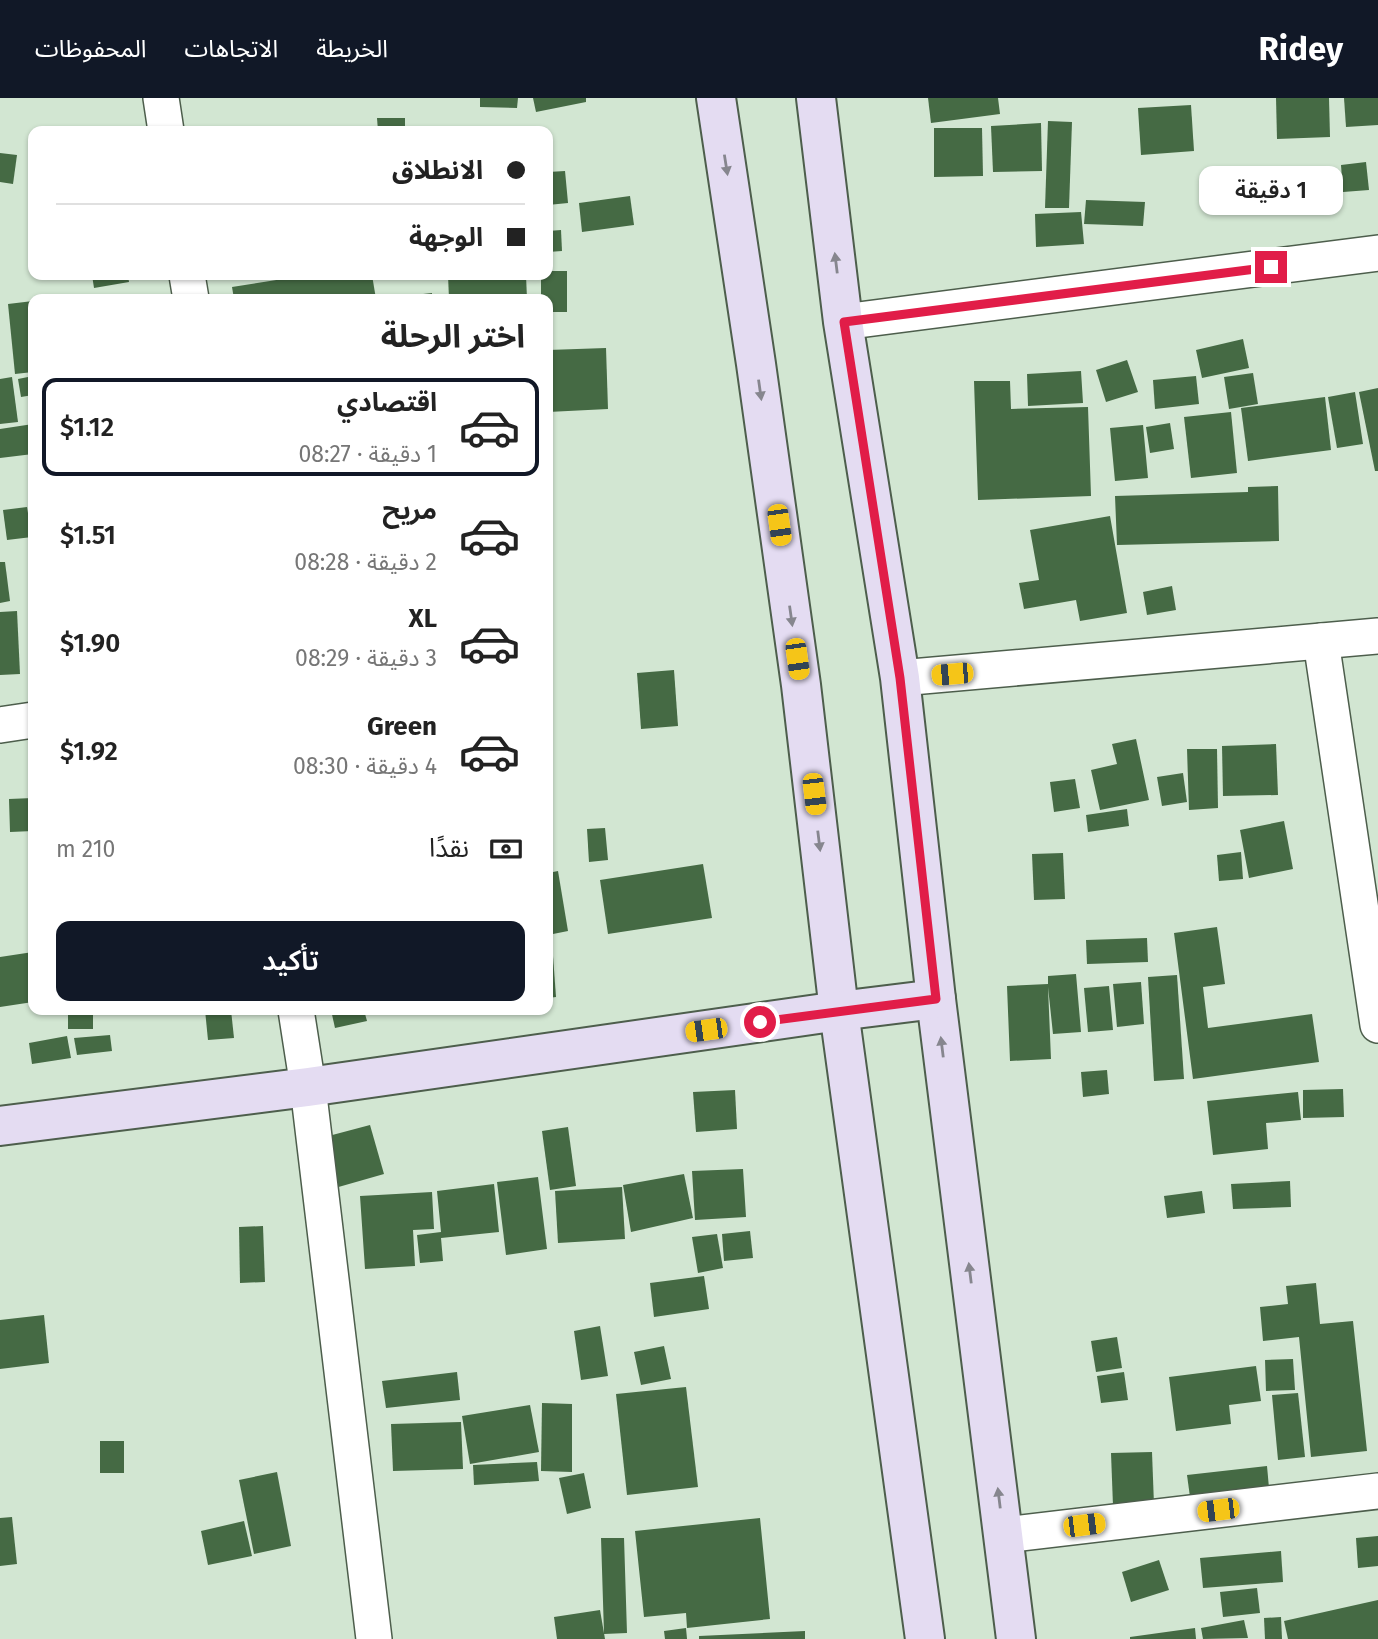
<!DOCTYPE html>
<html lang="ar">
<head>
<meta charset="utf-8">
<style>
  :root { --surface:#fff; --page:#f2f2f2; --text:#222; --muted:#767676; --line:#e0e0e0; --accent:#111827 }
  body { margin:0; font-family:"Fira Sans","Noto Sans Arabic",sans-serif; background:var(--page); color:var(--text); direction:rtl; height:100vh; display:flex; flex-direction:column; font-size:26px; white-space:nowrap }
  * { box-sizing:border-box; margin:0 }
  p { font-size:23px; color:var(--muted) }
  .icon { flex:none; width:38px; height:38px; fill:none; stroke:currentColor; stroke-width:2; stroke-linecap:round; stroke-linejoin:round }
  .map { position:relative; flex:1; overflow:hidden; direction:ltr }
  .sheet { position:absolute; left:28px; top:196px; width:525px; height:721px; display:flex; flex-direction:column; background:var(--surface); border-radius:14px; box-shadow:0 2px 5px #0004; direction:rtl }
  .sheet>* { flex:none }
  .hud { position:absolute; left:28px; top:28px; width:525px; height:154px; border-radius:14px; box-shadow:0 2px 5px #0004; direction:rtl; display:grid; align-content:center; height:154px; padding:0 28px; background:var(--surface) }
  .end { position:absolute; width:32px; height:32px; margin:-16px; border:9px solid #e11d48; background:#fff; box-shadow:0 0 0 4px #fff }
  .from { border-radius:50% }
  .bubble { position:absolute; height:49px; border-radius:14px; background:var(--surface); box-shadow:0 2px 5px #0004; font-size:23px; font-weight:600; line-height:49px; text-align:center; direction:rtl }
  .car { position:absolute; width:21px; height:42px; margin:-21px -10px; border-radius:9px; box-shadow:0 0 5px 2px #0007; background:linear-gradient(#f5c518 24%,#345 0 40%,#f5c518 0 76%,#345 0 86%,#f5c518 0) }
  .hud b { display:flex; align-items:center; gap:24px; height:66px; font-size:26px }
  .hud b+b { border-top:2px solid var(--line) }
  .hud i { width:18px; height:18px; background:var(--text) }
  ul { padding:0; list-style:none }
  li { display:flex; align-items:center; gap:21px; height:98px; margin:0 14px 10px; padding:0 14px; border:4px solid transparent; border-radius:14px }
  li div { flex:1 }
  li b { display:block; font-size:26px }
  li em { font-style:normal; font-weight:600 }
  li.on { border-color:var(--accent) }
  li>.icon { width:63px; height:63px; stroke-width:1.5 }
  h2 { padding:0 28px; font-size:32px; line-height:84px }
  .pay { display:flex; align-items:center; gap:18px; height:77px; padding:0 28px; font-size:26px }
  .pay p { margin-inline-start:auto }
  .cta { display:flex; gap:14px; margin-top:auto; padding:14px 28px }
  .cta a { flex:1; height:80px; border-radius:14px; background:var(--accent); color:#fff; font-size:28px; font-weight:600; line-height:80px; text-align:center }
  header { display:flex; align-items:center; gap:42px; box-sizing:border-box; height:98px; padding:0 35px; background:var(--accent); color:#fff }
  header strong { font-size:33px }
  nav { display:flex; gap:38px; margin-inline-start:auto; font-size:24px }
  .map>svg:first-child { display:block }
</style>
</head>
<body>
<header>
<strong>Ridey</strong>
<nav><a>الخريطة</a><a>الاتجاهات</a><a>المحفوظات</a></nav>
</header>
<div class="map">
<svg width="1378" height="1541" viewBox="0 0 1378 1541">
  <rect width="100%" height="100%" fill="#d2e6d2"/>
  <g fill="#456a44">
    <polygon points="480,0 518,0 517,10 480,9"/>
    <polygon points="533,0 586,0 586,4 536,14"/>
    <polygon points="928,0 998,0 1000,16 931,25"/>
    <polygon points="1276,0 1329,0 1330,39 1277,41"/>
    <polygon points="1344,0 1378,0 1378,27 1346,29"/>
    <polygon points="1191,7 1194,53 1141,57 1138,10"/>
    <polygon points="377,20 405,20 405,33 378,33"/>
    <polygon points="1048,23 1072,24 1069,110 1045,110"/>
    <polygon points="1041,25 1042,73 993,74 991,28"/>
    <polygon points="934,30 982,30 983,78 934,79"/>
    <polygon points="0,55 17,57 13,86 0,84"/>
    <polygon points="1366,64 1369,92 1343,94 1341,67"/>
    <polygon points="565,73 568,105 548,107 548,74"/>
    <polygon points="630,98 634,127 582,134 579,105"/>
    <polygon points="1086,102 1145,104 1143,128 1084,126"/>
    <polygon points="1081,114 1084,146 1036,149 1035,116"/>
    <polygon points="561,132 562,153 548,154 548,133"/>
    <polygon points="548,173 567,173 567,214 548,214 548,201 541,201 541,177 548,177"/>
    <polygon points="92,177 128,177 129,184 94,190"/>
    <polygon points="308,177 372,177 376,201 234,201 232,189"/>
    <polygon points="448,177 526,177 527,201 449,201"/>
    <polygon points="432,195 432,201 406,201 405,198"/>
    <polygon points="33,203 33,274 15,276 8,206"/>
    <polygon points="1243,241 1249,270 1202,280 1196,252"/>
    <polygon points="606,250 608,311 548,314 548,252"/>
    <polygon points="1127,262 1138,294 1106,304 1096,272"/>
    <polygon points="1081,273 1083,305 1028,308 1027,276"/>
    <polygon points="1253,275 1258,306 1229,311 1224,279"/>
    <polygon points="33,278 33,297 21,299 18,281"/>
    <polygon points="1196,278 1199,306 1155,311 1153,282"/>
    <polygon points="12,279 18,324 0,326 0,281"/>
    <polygon points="974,283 1010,283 1011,311 1088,309 1091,398 978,402"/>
    <polygon points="1378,290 1378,373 1375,373 1359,294"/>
    <polygon points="1355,294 1363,346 1337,350 1328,299"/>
    <polygon points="1325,299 1331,352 1248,363 1241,310"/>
    <polygon points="1231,314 1237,375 1191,380 1184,319"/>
    <polygon points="1170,325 1174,351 1150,355 1146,329"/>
    <polygon points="33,326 33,356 0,360 0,331"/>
    <polygon points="1143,327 1148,380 1115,383 1110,330"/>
    <polygon points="1278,388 1279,443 1117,447 1115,398 1248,394 1248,389"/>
    <polygon points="27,409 32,439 7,442 3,412"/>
    <polygon points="1110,418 1127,515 1080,523 1076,502 1024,511 1019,485 1039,482 1030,432"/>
    <polygon points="0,464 5,464 10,503 0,505"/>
    <polygon points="1172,488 1176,512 1147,517 1143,494"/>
    <polygon points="17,513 20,576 0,577 0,514"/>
    <polygon points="674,572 678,628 641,631 637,575"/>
    <polygon points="1136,641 1149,702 1100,712 1091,672 1117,666 1112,646"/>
    <polygon points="1276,646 1278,697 1223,698 1222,648"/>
    <polygon points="1187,651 1217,651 1218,710 1189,712"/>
    <polygon points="1183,675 1187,704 1162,708 1157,679"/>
    <polygon points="1075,681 1080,710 1054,714 1050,684"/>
    <polygon points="33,700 33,733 10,734 9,701"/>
    <polygon points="1127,711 1129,728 1088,734 1086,717"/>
    <polygon points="1284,723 1293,771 1249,780 1240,732"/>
    <polygon points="605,730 608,762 589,764 587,731"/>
    <polygon points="1241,754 1243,781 1219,783 1217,757"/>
    <polygon points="1063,755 1065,801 1034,802 1032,756"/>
    <polygon points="703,766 712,820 608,836 600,782"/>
    <polygon points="558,773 568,833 548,837 548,775"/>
    <polygon points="1217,829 1225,886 1203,889 1208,930 1312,916 1319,964 1193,981 1174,835"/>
    <polygon points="1147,840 1148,864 1087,866 1086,842"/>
    <polygon points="33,854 33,904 0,909 0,859"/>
    <polygon points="553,858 556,899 548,900 548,859"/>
    <polygon points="1076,876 1081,934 1053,936 1048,889 1051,961 1010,963 1007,888 1048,886 1048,878"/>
    <polygon points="1177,877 1184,981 1154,983 1148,879"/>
    <polygon points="1141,884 1144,926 1117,929 1113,886"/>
    <polygon points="1109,888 1113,932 1088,934 1084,890"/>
    <rect x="68" y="912" width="25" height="19"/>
    <polygon points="205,912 231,912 234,940 208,942"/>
    <polygon points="331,912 364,912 367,923 335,930"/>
    <polygon points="110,937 112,953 77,957 74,940"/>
    <polygon points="67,938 71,960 32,966 29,945"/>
    <polygon points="1107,972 1109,996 1083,999 1081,974"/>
    <polygon points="1343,991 1344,1019 1303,1020 1303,992"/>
    <polygon points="735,992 737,1031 696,1034 693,994"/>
    <polygon points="1298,994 1301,1022 1266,1025 1268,1051 1213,1057 1207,1003"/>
    <polygon points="370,1027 384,1076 335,1090 321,1040"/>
    <polygon points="568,1029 576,1088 550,1092 542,1033"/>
    <polygon points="743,1071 746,1119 695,1122 692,1073"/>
    <polygon points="684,1076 693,1120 631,1134 623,1087"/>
    <polygon points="538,1079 547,1151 506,1157 497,1084"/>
    <polygon points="1290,1083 1291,1109 1233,1111 1231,1086"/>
    <polygon points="494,1086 499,1134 441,1140 443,1163 420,1165 417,1137 441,1134 437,1093"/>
    <polygon points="622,1089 625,1141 558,1145 555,1093"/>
    <polygon points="1202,1093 1205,1115 1167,1120 1164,1098"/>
    <polygon points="432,1094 434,1131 413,1132 415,1168 365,1171 360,1098"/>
    <polygon points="263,1128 265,1184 240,1185 239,1129"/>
    <polygon points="750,1133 753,1160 724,1163 722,1136"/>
    <polygon points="717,1136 723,1170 698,1175 692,1139"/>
    <polygon points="704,1178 709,1211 654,1219 650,1185"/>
    <polygon points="1316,1185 1320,1226 1353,1223 1367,1353 1311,1359 1299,1239 1263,1243 1260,1209 1288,1206 1286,1188"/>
    <polygon points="44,1217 49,1265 0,1271 0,1222"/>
    <polygon points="600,1228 608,1278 581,1282 574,1233"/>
    <polygon points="1117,1239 1122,1270 1096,1274 1091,1243"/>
    <polygon points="664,1248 671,1281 641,1287 634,1254"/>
    <polygon points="1293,1261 1295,1292 1266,1293 1265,1262"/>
    <polygon points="1256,1268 1261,1303 1229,1307 1231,1326 1176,1333 1169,1279"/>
    <polygon points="457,1274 460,1302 386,1310 382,1283"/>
    <polygon points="1124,1274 1128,1302 1101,1305 1097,1278"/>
    <polygon points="686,1289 698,1389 627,1397 616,1296"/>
    <polygon points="1298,1295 1305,1359 1278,1362 1272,1297"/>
    <polygon points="542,1305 572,1306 572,1374 541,1373"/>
    <polygon points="530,1307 539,1354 470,1366 462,1318"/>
    <polygon points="461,1324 463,1371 393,1373 391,1326"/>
    <rect x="100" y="1343" width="24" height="32"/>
    <polygon points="1152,1354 1154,1407 1113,1408 1111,1355"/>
    <polygon points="537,1364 539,1383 474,1387 473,1367"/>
    <polygon points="1267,1368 1269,1390 1190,1399 1187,1377"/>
    <polygon points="277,1374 291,1448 254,1456 239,1382"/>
    <polygon points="584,1375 591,1410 567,1416 559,1380"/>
    <polygon points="12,1419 17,1466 0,1468 0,1420"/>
    <polygon points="760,1420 770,1521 687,1530 686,1515 644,1519 635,1433"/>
    <polygon points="244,1423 252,1458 208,1467 201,1433"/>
    <polygon points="1378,1438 1378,1468 1358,1470 1356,1440"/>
    <polygon points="601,1440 624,1440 627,1535 604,1536"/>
    <polygon points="1281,1453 1283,1484 1203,1490 1200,1460"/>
    <polygon points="1159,1462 1169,1492 1131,1504 1122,1474"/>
    <polygon points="1257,1490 1260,1515 1223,1519 1220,1494"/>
    <polygon points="1378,1502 1378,1541 1288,1541 1284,1523"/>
    <polygon points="600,1512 605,1541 557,1541 554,1519"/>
    <polygon points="1281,1519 1282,1541 1265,1541 1264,1520"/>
    <polygon points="1244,1522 1248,1540 1203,1541 1201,1530"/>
    <polygon points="686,1530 687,1541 665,1541 664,1533"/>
    <polygon points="1195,1530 1196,1541 1130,1541 1130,1539"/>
    <polygon points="805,1533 805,1541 699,1541 699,1538"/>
  </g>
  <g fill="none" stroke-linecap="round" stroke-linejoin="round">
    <g stroke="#4d5e4c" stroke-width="38">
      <g id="street">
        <polyline points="161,0 166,33"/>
        <polyline points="187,177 191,201"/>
        <polyline points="843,224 1378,155"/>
        <polyline points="1321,543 1378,927"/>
        <polyline points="900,580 1378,538"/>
        <polyline points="0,627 33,622"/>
        <polyline points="296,912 308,989 374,1541"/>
        <polyline points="1004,1437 1378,1393"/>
      </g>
    </g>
    <g stroke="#4d5e4c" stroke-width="42">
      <g id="secondary">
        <polyline points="716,0 756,266 801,587 839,913 925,1541"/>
        <polyline points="816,0 843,224 900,580 936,901 1016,1541"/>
        <polyline points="0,1028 308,989 839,913 936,901"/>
      </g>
    </g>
    <use href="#street" stroke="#fff" stroke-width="35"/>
    <use href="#secondary" stroke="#e4dcf2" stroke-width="38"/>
  </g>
  <defs><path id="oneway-solid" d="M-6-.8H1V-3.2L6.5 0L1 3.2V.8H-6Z" transform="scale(1.75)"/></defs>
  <g fill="#86868e">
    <use href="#oneway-solid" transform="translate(726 67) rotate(81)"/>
    <use href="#oneway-solid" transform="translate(836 165) rotate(-97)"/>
    <use href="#oneway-solid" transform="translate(760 292) rotate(82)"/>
    <use href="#oneway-solid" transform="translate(791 518) rotate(82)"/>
    <use href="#oneway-solid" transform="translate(819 743) rotate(83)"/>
    <use href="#oneway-solid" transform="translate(942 949) rotate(-97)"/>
    <use href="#oneway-solid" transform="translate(970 1175) rotate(-97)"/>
    <use href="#oneway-solid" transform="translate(999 1400) rotate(-97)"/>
  </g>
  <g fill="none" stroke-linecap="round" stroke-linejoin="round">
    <polyline stroke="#e11d48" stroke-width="9" points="760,924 936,901 900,580 844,224 1271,169"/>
  </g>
</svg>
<i class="end from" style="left:760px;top:924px"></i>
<i class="end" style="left:1271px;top:169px"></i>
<div class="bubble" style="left:1199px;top:68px;width:144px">1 دقيقة</div>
<i class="car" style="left:779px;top:427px;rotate:172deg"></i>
<i class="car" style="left:797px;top:561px;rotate:172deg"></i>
<i class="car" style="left:952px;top:576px;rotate:265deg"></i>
<i class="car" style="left:814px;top:696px;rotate:173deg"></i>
<i class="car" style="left:706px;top:932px;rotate:262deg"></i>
<i class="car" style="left:1218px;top:1412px;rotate:263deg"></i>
<i class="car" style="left:1084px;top:1427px;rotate:83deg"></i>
<div class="hud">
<b><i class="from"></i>الانطلاق</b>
<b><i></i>الوجهة</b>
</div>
<section class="sheet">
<h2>اختر الرحلة</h2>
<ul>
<li class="on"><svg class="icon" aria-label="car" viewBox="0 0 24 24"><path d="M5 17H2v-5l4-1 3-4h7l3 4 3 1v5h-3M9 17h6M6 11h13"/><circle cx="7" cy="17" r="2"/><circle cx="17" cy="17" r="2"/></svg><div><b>اقتصادي</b><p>1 دقيقة · 08:27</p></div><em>$1.12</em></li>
<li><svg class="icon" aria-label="car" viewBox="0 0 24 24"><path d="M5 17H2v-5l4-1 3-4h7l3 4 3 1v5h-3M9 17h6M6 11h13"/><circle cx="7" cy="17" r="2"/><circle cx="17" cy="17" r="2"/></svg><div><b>مريح</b><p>2 دقيقة · 08:28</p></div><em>$1.51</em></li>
<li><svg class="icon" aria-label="car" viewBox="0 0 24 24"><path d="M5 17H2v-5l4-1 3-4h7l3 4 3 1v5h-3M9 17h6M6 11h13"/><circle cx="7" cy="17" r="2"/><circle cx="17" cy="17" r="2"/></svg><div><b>XL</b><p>3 دقيقة · 08:29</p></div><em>$1.90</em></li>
<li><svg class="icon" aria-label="car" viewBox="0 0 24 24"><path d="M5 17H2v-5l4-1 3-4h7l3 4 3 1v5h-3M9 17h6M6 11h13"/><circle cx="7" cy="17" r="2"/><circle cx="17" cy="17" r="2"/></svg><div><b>Green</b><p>4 دقيقة · 08:30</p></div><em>$1.92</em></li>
</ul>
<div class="pay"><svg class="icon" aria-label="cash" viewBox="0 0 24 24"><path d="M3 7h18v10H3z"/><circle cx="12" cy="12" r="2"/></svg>نقدًا<p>210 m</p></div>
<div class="cta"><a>تأكيد</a></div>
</section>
</div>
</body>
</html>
